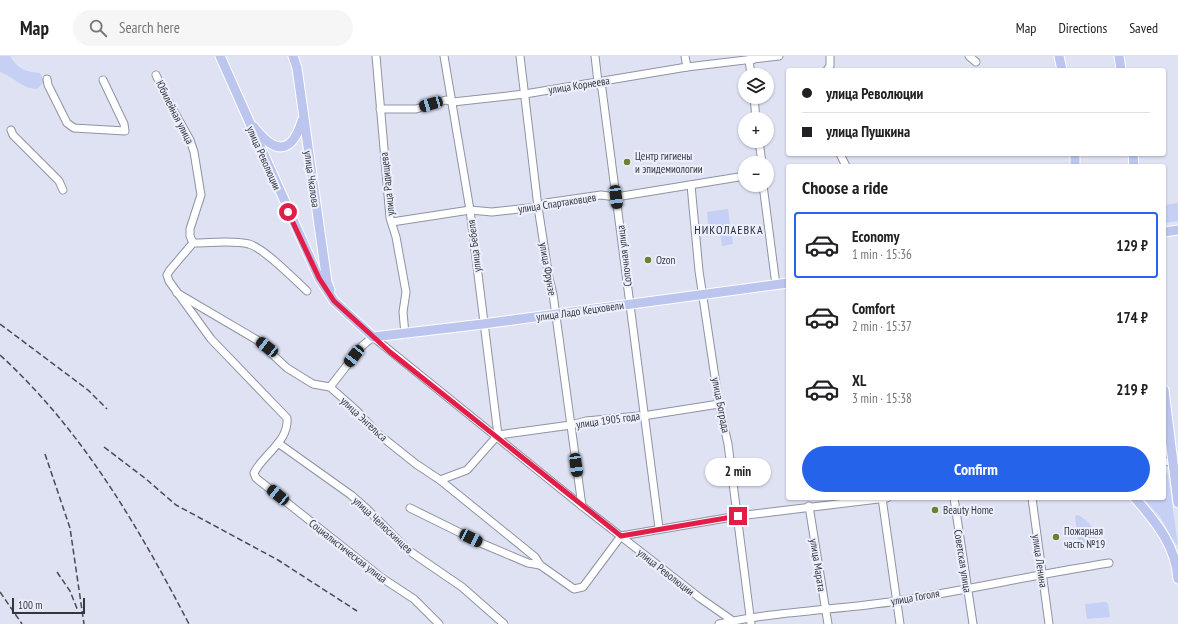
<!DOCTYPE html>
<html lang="en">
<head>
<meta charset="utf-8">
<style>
  :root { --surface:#fff; --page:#f6f6f6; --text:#202124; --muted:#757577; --line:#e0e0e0; --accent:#2563eb }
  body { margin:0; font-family:"PT Sans Narrow",sans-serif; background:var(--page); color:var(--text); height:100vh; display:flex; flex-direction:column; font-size:15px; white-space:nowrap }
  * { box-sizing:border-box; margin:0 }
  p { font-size:13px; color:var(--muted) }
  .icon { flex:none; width:22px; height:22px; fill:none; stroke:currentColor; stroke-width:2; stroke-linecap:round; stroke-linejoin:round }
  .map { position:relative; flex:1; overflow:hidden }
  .sheet { position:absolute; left:786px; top:108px; width:380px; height:336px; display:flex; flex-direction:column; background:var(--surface); border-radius:4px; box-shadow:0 1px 3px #0004 }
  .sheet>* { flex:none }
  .hud { position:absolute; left:786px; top:12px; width:380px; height:88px; border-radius:4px; box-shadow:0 1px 3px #0004; display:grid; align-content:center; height:88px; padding:0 16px; background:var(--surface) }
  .buttons { position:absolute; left:738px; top:12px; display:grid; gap:8px }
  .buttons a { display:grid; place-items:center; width:36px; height:36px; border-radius:50%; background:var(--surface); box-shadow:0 1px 3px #0004; font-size:20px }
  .scale { position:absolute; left:12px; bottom:10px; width:73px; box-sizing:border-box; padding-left:4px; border:2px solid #34363c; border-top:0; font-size:11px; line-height:14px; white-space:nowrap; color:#34363c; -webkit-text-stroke:3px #ecf0fd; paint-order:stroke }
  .end { position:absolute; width:18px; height:18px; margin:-9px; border:5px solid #e11d48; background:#fff; box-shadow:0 0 0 2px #fff }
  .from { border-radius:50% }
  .bubble { position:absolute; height:28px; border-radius:14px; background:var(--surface); box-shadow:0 1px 3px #0004; font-size:13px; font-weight:800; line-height:28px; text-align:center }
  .car { position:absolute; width:12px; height:24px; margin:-12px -6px; border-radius:5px; box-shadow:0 0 3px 1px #0007; background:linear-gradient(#222 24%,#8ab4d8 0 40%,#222 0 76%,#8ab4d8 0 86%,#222 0) }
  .hud b { display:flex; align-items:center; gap:14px; height:38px; font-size:15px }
  .hud b+b { border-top:1px solid var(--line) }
  .hud i { width:10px; height:10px; background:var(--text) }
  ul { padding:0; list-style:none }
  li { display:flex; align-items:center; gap:12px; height:66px; margin:0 8px 6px; padding:0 8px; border:2px solid transparent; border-radius:4px }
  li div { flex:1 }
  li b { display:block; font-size:15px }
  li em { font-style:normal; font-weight:800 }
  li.selected { border-color:var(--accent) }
  li>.icon { width:36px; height:36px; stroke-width:1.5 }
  h2 { padding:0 16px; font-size:18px; line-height:48px }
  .action { display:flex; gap:8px; margin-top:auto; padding:8px 16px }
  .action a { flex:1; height:46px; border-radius:24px; background:var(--accent); color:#fff; font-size:16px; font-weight:800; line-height:46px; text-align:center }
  header { display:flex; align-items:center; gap:24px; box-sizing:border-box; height:56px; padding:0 20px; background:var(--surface); border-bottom:1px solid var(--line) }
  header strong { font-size:19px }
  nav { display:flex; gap:22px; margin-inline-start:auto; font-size:14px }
  .search { width:280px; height:36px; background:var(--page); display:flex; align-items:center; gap:10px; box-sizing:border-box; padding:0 14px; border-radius:22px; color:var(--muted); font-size:15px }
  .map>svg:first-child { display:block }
</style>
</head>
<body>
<header>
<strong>Map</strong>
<div class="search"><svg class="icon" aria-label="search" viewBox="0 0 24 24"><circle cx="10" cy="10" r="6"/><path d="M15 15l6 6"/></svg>Search here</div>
<nav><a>Map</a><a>Directions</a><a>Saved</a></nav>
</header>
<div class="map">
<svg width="1178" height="568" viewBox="0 0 1178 568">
  <rect width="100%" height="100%" fill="#dee2f3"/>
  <g fill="#c6d0f5">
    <path d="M0,0H10C19,14 24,15 40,17L44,26L37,33C20,32 15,21 0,16Z"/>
    <polygon points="1178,147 1178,165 1164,167 1164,149"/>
    <polygon points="728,153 733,188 722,190 720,177 709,178 707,156"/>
    <polygon points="1164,412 1168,418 1178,490 1173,484 1161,462 1143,442 1164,442"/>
    <path d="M1078,459C1088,464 1097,475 1098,486L1095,489L1082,491L1078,484L1075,460Z"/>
    <polygon points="1106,546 1108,548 1110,561 1087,563 1085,548"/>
  </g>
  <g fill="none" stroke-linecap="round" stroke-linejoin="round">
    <g stroke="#8f93a3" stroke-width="9">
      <g id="minor">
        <polyline points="376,0 390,162 396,181 406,236 403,256 405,278"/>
        <polyline points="520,0 538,151 549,222 553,238 582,450"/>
        <polyline points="595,0 598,26 602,33 659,472"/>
        <polyline points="685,0 687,11"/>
        <polyline points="969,0 976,6"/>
        <polyline points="827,14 830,10 830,0"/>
        <polyline points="156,19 167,43 190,84 194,96 201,139 190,173 190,180 193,187"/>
        <polyline points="751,19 749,4 752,4 752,2"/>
        <polyline points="47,23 48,29 67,67 74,72 125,75 124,68 103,24"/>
        <polyline points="754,41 756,63"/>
        <polyline points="380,53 416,53 446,44 453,46 525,38 687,11 779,0"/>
        <polyline points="11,74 13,79 59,125 63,134"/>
        <polyline points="759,85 762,107"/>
        <polyline points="840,98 846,110"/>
        <polyline points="691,129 699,215 719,348 728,388 751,568"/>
        <polyline points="763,129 776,229"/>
        <polyline points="392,166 470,154 492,156 538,151 546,147 601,139 616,141 745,120"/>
        <path d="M307,235C295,224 264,192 249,188C232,184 211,187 193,187L170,214L167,219L169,225L211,283L287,362C289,386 263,398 254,417L256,422L382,522L414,543L439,568"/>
        <polyline points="177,237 257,284 287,312 313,328 330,331 356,354 377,377 416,408 440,424 535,501 540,509 574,533 583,531 621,480 738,460 887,442"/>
        <polyline points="330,331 362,290 373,281 582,450 700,542 733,565"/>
        <polyline points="498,379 571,369 586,365 649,359 719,348"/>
        <polyline points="278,387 351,439 367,453 408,494 462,531 504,568"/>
        <polyline points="1164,406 1173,405"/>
        <polyline points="440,424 467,414 498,379 470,154 444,0"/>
        <polyline points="882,442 900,568"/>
        <polyline points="954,442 973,568"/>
        <polyline points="1032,442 1049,568"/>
        <polyline points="809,450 828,568"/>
        <polyline points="410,452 483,488 528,507 540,509"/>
        <path d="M719,568C777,555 838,554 897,545C968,534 1038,518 1109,507"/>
      </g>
    </g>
    <g stroke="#fff" stroke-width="11">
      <g id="major">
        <polyline points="220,0 319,222 334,245 373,281 483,268 788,227"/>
        <polyline points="293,0 297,12 327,226 330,234"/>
        <polyline points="1059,0 1062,14"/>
        <polyline points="1119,0 1121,14"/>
        <path d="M254,71C274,97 291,100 302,65"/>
        <polyline points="1075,98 1075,110"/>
        <polyline points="1133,98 1134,110"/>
        <polyline points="1164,176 1178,174"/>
        <polyline points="1164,334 1178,447"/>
        <path d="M1135,442C1156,466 1176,490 1178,523"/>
      </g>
    </g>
    <use href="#minor" stroke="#fff" stroke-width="7"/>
    <use href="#major" stroke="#bbc5ee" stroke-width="9"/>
    <g stroke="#494b52" stroke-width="1.5" stroke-dasharray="6 3" stroke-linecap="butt">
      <polyline points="0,268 88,334 107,353"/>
      <path d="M0,299C82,374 138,470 189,568"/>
      <polyline points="104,391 146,423 176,449 278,504 357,555"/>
      <polyline points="45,398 70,472 84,568"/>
      <polyline points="57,516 70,535 78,555"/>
      <polyline points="0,536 22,568"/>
    </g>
  </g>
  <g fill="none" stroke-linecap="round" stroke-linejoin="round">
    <polyline stroke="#e11d48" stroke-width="5" points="288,156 319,222 334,245 390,296 621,480 738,460"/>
  </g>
  <g fill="#6d8132" stroke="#ecf0fd" stroke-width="1.5">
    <circle cx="627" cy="106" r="4"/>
    <circle cx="648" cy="204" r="4"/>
    <circle cx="935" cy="454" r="4"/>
    <circle cx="1056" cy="481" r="4"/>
  </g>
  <g text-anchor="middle" stroke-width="4" stroke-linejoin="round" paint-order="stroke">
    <g font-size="11" fill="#34363c" stroke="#ecf0fd">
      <text transform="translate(579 29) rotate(-9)" y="4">улица Корнеева</text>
      <text transform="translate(175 56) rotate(63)" y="4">Юбилейная улица</text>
      <text transform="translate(264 102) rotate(66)" y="4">улица Революции</text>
      <text transform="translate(312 123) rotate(82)" y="4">улица Чкалова</text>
      <text transform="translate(387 128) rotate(-96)" y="4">улица Радищева</text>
      <text transform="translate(557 147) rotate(-9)" y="4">улица Спартаковцев</text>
      <text transform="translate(474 190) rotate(-97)" y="4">улица Бебеля</text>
      <text transform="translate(624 200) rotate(-97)" y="4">Сопочная улица</text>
      <text transform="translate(548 213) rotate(80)" y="4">улица Фрунзе</text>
      <text transform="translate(580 255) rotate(-8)" y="4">улица Ладо Кецховели</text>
      <text transform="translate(721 349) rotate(79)" y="4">улица Бограда</text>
      <text transform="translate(364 363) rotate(43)" y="4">улица Энгельса</text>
      <text transform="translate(608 364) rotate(-8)" y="4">улица 1905 года</text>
      <text transform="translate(383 469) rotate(43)" y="4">улица Челюскинцев</text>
      <text transform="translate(348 495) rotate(38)" y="4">Социалистическая улица</text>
      <text transform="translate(963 505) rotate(81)" y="4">Советская улица</text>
      <text transform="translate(1040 505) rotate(82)" y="4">улица Ленина</text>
      <text transform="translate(818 509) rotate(81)" y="4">улица Марата</text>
      <text transform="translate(666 516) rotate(38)" y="4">улица Революции</text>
      <text transform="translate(915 541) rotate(-10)" y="4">улица Гоголя</text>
    </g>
    <g font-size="11" fill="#34363c" stroke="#ecf0fd" text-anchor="start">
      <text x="635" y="104">Центр гигиены<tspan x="635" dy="13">и эпидемиологии</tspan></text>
      <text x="656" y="208">Ozon</text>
      <text x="943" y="458">Beauty Home</text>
      <text x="1064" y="479">Пожарная<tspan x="1064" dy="13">часть №19</tspan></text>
    </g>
    <g font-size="12" letter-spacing="1" fill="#2a2d3a" stroke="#ecf0fd">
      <text x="729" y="178">НИКОЛАЕВКА</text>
    </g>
  </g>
</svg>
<div class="buttons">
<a><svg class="icon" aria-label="layers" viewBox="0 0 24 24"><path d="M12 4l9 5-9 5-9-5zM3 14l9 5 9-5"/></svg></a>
<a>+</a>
<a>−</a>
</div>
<div class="scale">100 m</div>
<i class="end from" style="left:288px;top:156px"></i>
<i class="end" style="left:738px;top:460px"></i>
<div class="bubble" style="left:705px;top:402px;width:66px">2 min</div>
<i class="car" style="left:431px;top:48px;rotate:254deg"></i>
<i class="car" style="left:616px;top:141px;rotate:173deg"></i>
<i class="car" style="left:267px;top:291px;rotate:308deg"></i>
<i class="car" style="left:354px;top:300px;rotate:218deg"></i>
<i class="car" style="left:576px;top:409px;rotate:172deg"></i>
<i class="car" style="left:278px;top:439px;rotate:309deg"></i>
<i class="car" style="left:471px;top:482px;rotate:116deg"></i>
<div class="hud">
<b><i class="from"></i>улица Революции</b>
<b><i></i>улица Пушкина</b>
</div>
<section class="sheet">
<h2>Choose a ride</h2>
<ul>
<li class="selected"><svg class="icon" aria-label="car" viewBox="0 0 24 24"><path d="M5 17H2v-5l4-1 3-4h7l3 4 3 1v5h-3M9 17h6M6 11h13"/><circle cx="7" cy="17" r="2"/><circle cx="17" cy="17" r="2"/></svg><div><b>Economy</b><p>1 min · 15:36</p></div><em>129 ₽</em></li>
<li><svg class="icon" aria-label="car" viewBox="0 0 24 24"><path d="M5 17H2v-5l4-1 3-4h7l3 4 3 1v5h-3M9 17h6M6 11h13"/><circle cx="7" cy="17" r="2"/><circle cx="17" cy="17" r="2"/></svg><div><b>Comfort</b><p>2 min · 15:37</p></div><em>174 ₽</em></li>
<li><svg class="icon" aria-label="car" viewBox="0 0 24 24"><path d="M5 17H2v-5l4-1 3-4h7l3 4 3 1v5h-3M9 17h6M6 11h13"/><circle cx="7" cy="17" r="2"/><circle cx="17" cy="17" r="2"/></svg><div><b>XL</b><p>3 min · 15:38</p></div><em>219 ₽</em></li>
</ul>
<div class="action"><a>Confirm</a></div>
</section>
</div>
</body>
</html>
